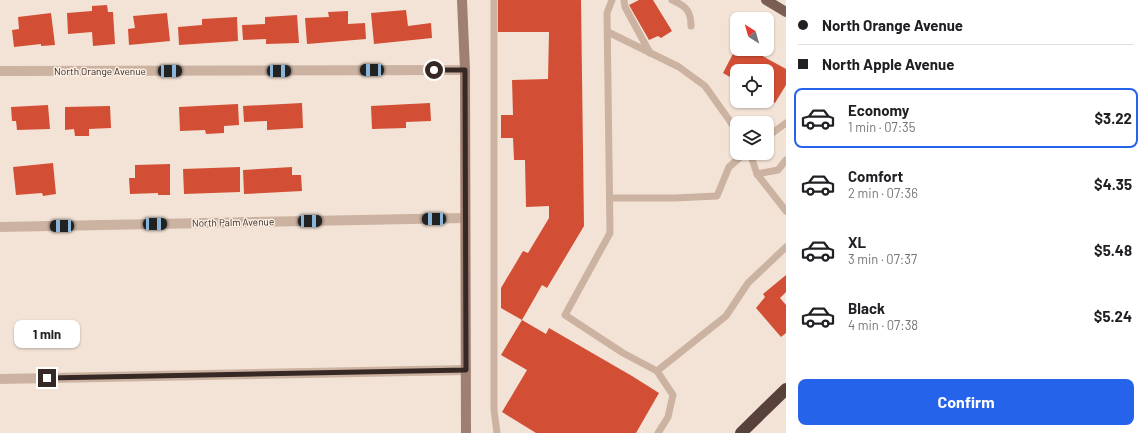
<!DOCTYPE html>
<html lang="en">
<head>
<meta charset="utf-8">
<style>
  :root { --surface:#fff; --page:#f2f2f2; --text:#202124; --muted:#757577; --line:#e0e0e0; --accent:#2563eb }
  body { margin:0; font-family:Barlow,sans-serif; background:var(--page); color:var(--text); height:100vh; display:flex; flex-direction:column; font-size:15px; white-space:nowrap }
  * { box-sizing:border-box; margin:0 }
  p { font-size:13px; color:var(--muted) }
  .icon { flex:none; width:22px; height:22px; fill:none; stroke:currentColor; stroke-width:2; stroke-linecap:round; stroke-linejoin:round }
  .map { position:relative; flex:1; overflow:hidden }
  .side { display:flex; flex-direction:column; background:var(--surface); width:360px }
  .side>* { flex:none }
  .top-card { display:grid; align-content:center; height:88px; padding:0 12px; background:var(--surface) }
  .needle { width:26px; rotate:323deg }
  .controls { position:absolute; left:730px; top:12px; display:grid; gap:8px }
  .controls a { display:grid; place-items:center; width:44px; height:44px; border-radius:8px; background:var(--surface); box-shadow:0 1px 3px #0004; font-size:20px }
  .end { position:absolute; width:18px; height:18px; margin:-9px; border:5px solid #362925; background:#fff; box-shadow:0 0 0 2px #fff }
  .from { border-radius:50% }
  .bubble { position:absolute; height:28px; border-radius:8px; background:var(--surface); box-shadow:0 1px 3px #0004; font-size:13px; font-weight:700; line-height:28px; text-align:center }
  .car { position:absolute; width:12px; height:24px; margin:-12px -6px; border-radius:5px; box-shadow:0 0 3px 1px #0007; background:linear-gradient(#222 24%,#8ab4d8 0 40%,#222 0 76%,#8ab4d8 0 86%,#222 0) }
  .top-card b { display:flex; align-items:center; gap:14px; height:38px; font-size:15px }
  .top-card b+b { border-top:1px solid var(--line) }
  .top-card i { width:10px; height:10px; background:var(--text) }
  ul { padding:0; list-style:none }
  li { display:flex; align-items:center; gap:12px; height:60px; margin:0 8px 6px; padding:0 4px; border:2px solid transparent; border-radius:8px }
  li div { flex:1 }
  li b { display:block; font-size:15px }
  li em { font-style:normal; font-weight:700 }
  li.current { border-color:var(--accent) }
  li>.icon { width:36px; height:36px; stroke-width:1.5 }
  .action { display:flex; gap:8px; margin-top:auto; padding:8px 12px }
  .action a { flex:1; height:46px; border-radius:8px; background:var(--accent); color:#fff; font-size:16px; font-weight:700; line-height:46px; text-align:center }
  main { display:flex; flex:1; min-height:0 }
  .map>svg:first-child { display:block }
</style>
</head>
<body>
<main>
<div class="map">
<svg width="786" height="433" viewBox="0 0 786 433">
  <rect width="100%" height="100%" fill="#f3e3d6"/>
  <g fill="#d24f35">
    <polygon points="498,0 581,0 584,226 547,288 542,285 522,320 501,308 501,288 523,251 528,253 549,218 549,206 526,207 525,160 514,160 513,138 501,138 501,115 513,115 512,80 548,79 549,32 498,32"/>
    <polygon points="639,0 653,0 672,31 661,38 658,36 649,40 629,5"/>
    <polygon points="107,5 108,12 113,12 115,44 93,46 92,32 68,34 67,13 92,11 92,6"/>
    <polygon points="406,10 408,26 431,23 432,38 374,44 371,13"/>
    <polygon points="348,11 348,24 365,23 366,39 307,44 305,18 329,17 328,12"/>
    <polygon points="51,13 55,45 41,46 41,44 14,47 12,30 19,29 18,17"/>
    <polygon points="167,13 170,41 129,45 128,29 135,28 133,16"/>
    <polygon points="297,15 299,43 266,44 266,39 243,40 242,25 265,24 265,17"/>
    <polygon points="237,17 238,41 179,45 178,27 202,25 202,19"/>
    <polygon points="737,46 737,49 750,49 786,69 786,85 775,103 767,98 767,71 737,71 737,81 723,73"/>
    <polygon points="302,103 303,128 267,130 267,121 244,122 243,106"/>
    <polygon points="430,103 431,121 406,122 406,128 372,129 371,106"/>
    <polygon points="238,104 239,125 224,126 224,133 206,134 205,130 180,131 179,107"/>
    <polygon points="48,105 50,129 17,130 16,121 12,121 11,107"/>
    <polygon points="110,106 111,128 89,129 89,136 75,136 74,129 65,130 65,107"/>
    <polygon points="53,163 56,194 43,196 42,193 16,195 13,167"/>
    <polygon points="170,164 170,195 158,195 158,193 130,194 129,178 135,178 135,165"/>
    <polygon points="240,167 240,192 184,194 183,169"/>
    <polygon points="292,167 292,175 301,175 302,191 244,194 243,170"/>
    <polygon points="786,275 786,292 780,298 786,305 786,333 781,337 756,308 765,297 763,294"/>
    <polygon points="522,320 546,334 549,328 632,376 659,393 636,433 536,433 502,412 527,370 501,355"/>
  </g>
  <g fill="none" stroke-linecap="round" stroke-linejoin="round">
    <g stroke="#ccb2a1" stroke-width="7">
      <polyline points="494,0 494,410 497,433"/>
      <polyline points="612,0 607,13 610,233 565,315 623,353 657,371 726,316 748,283 786,247"/>
      <polyline points="624,0 625,7 650,53"/>
      <path d="M672,0C686,6 691,11 691,26"/>
      <polyline points="608,32 679,67 705,86 737,131"/>
      <polyline points="767,137 786,123"/>
      <polyline points="750,153 757,174 786,211"/>
      <polyline points="757,174 778,170 786,160"/>
      <polyline points="610,198 675,198 717,196 729,167 745,153"/>
      <polyline points="657,371 673,395 668,417 658,433"/>
    </g>
    <g stroke="#ccb2a1" stroke-width="10">
      <polyline points="0,71 465,70"/>
      <polyline points="0,227 465,218"/>
      <polyline points="0,379 466,370"/>
    </g>
    <polyline stroke="#a07f73" stroke-width="10" points="462,0 465,70 466,433"/>
    <polyline stroke="#7a5e54" stroke-width="10" points="766,0 786,12"/>
    <polyline stroke="#58413b" stroke-width="12" points="741,433 786,389"/>
  </g>
  <g fill="none" stroke-linecap="round" stroke-linejoin="round">
    <polyline stroke="#362925" stroke-width="5" points="47,378 466,370 465,70 434,70"/>
  </g>
  <g text-anchor="middle" stroke-width="3" stroke-linejoin="round" paint-order="stroke">
    <g font-size="10" fill="#362925" stroke="#fbeee3">
      <text x="100" y="75">North Orange Avenue</text>
      <text transform="translate(233 222) rotate(-1)" y="4">North Palm Avenue</text>
    </g>
  </g>
</svg>
<div class="controls">
<a><svg class="needle" viewBox="-14 -14 28 28"><path d="M0-13l5 13h-10z" fill="#e53935"/><path d="M0 13l5-13h-10z" fill="#757577"/></svg></a>
<a><svg class="icon" aria-label="locate" viewBox="0 0 24 24"><circle cx="12" cy="12" r="6"/><path d="M12 2v4M12 18v4M2 12h4M18 12h4"/></svg></a>
<a><svg class="icon" aria-label="layers" viewBox="0 0 24 24"><path d="M12 4l9 5-9 5-9-5zM3 14l9 5 9-5"/></svg></a>
</div>
<i class="end from" style="left:434px;top:70px"></i>
<i class="end" style="left:47px;top:378px"></i>
<div class="bubble" style="left:14px;top:320px;width:66px">1 min</div>
<i class="car" style="left:372px;top:70px;rotate:270deg"></i>
<i class="car" style="left:170px;top:71px;rotate:90deg"></i>
<i class="car" style="left:279px;top:71px;rotate:90deg"></i>
<i class="car" style="left:434px;top:219px;rotate:269deg"></i>
<i class="car" style="left:310px;top:221px;rotate:89deg"></i>
<i class="car" style="left:155px;top:224px;rotate:89deg"></i>
<i class="car" style="left:62px;top:226px;rotate:269deg"></i>
</div>
<section class="side">
<div class="top-card">
<b><i class="from"></i>North Orange Avenue</b>
<b><i></i>North Apple Avenue</b>
</div>
<ul>
<li class="current"><svg class="icon" aria-label="car" viewBox="0 0 24 24"><path d="M5 17H2v-5l4-1 3-4h7l3 4 3 1v5h-3M9 17h6M6 11h13"/><circle cx="7" cy="17" r="2"/><circle cx="17" cy="17" r="2"/></svg><div><b>Economy</b><p>1 min · 07:35</p></div><em>$3.22</em></li>
<li><svg class="icon" aria-label="car" viewBox="0 0 24 24"><path d="M5 17H2v-5l4-1 3-4h7l3 4 3 1v5h-3M9 17h6M6 11h13"/><circle cx="7" cy="17" r="2"/><circle cx="17" cy="17" r="2"/></svg><div><b>Comfort</b><p>2 min · 07:36</p></div><em>$4.35</em></li>
<li><svg class="icon" aria-label="car" viewBox="0 0 24 24"><path d="M5 17H2v-5l4-1 3-4h7l3 4 3 1v5h-3M9 17h6M6 11h13"/><circle cx="7" cy="17" r="2"/><circle cx="17" cy="17" r="2"/></svg><div><b>XL</b><p>3 min · 07:37</p></div><em>$5.48</em></li>
<li><svg class="icon" aria-label="car" viewBox="0 0 24 24"><path d="M5 17H2v-5l4-1 3-4h7l3 4 3 1v5h-3M9 17h6M6 11h13"/><circle cx="7" cy="17" r="2"/><circle cx="17" cy="17" r="2"/></svg><div><b>Black</b><p>4 min · 07:38</p></div><em>$5.24</em></li>
</ul>
<div class="action"><a>Confirm</a></div>
</section>
</main>
</body>
</html>
